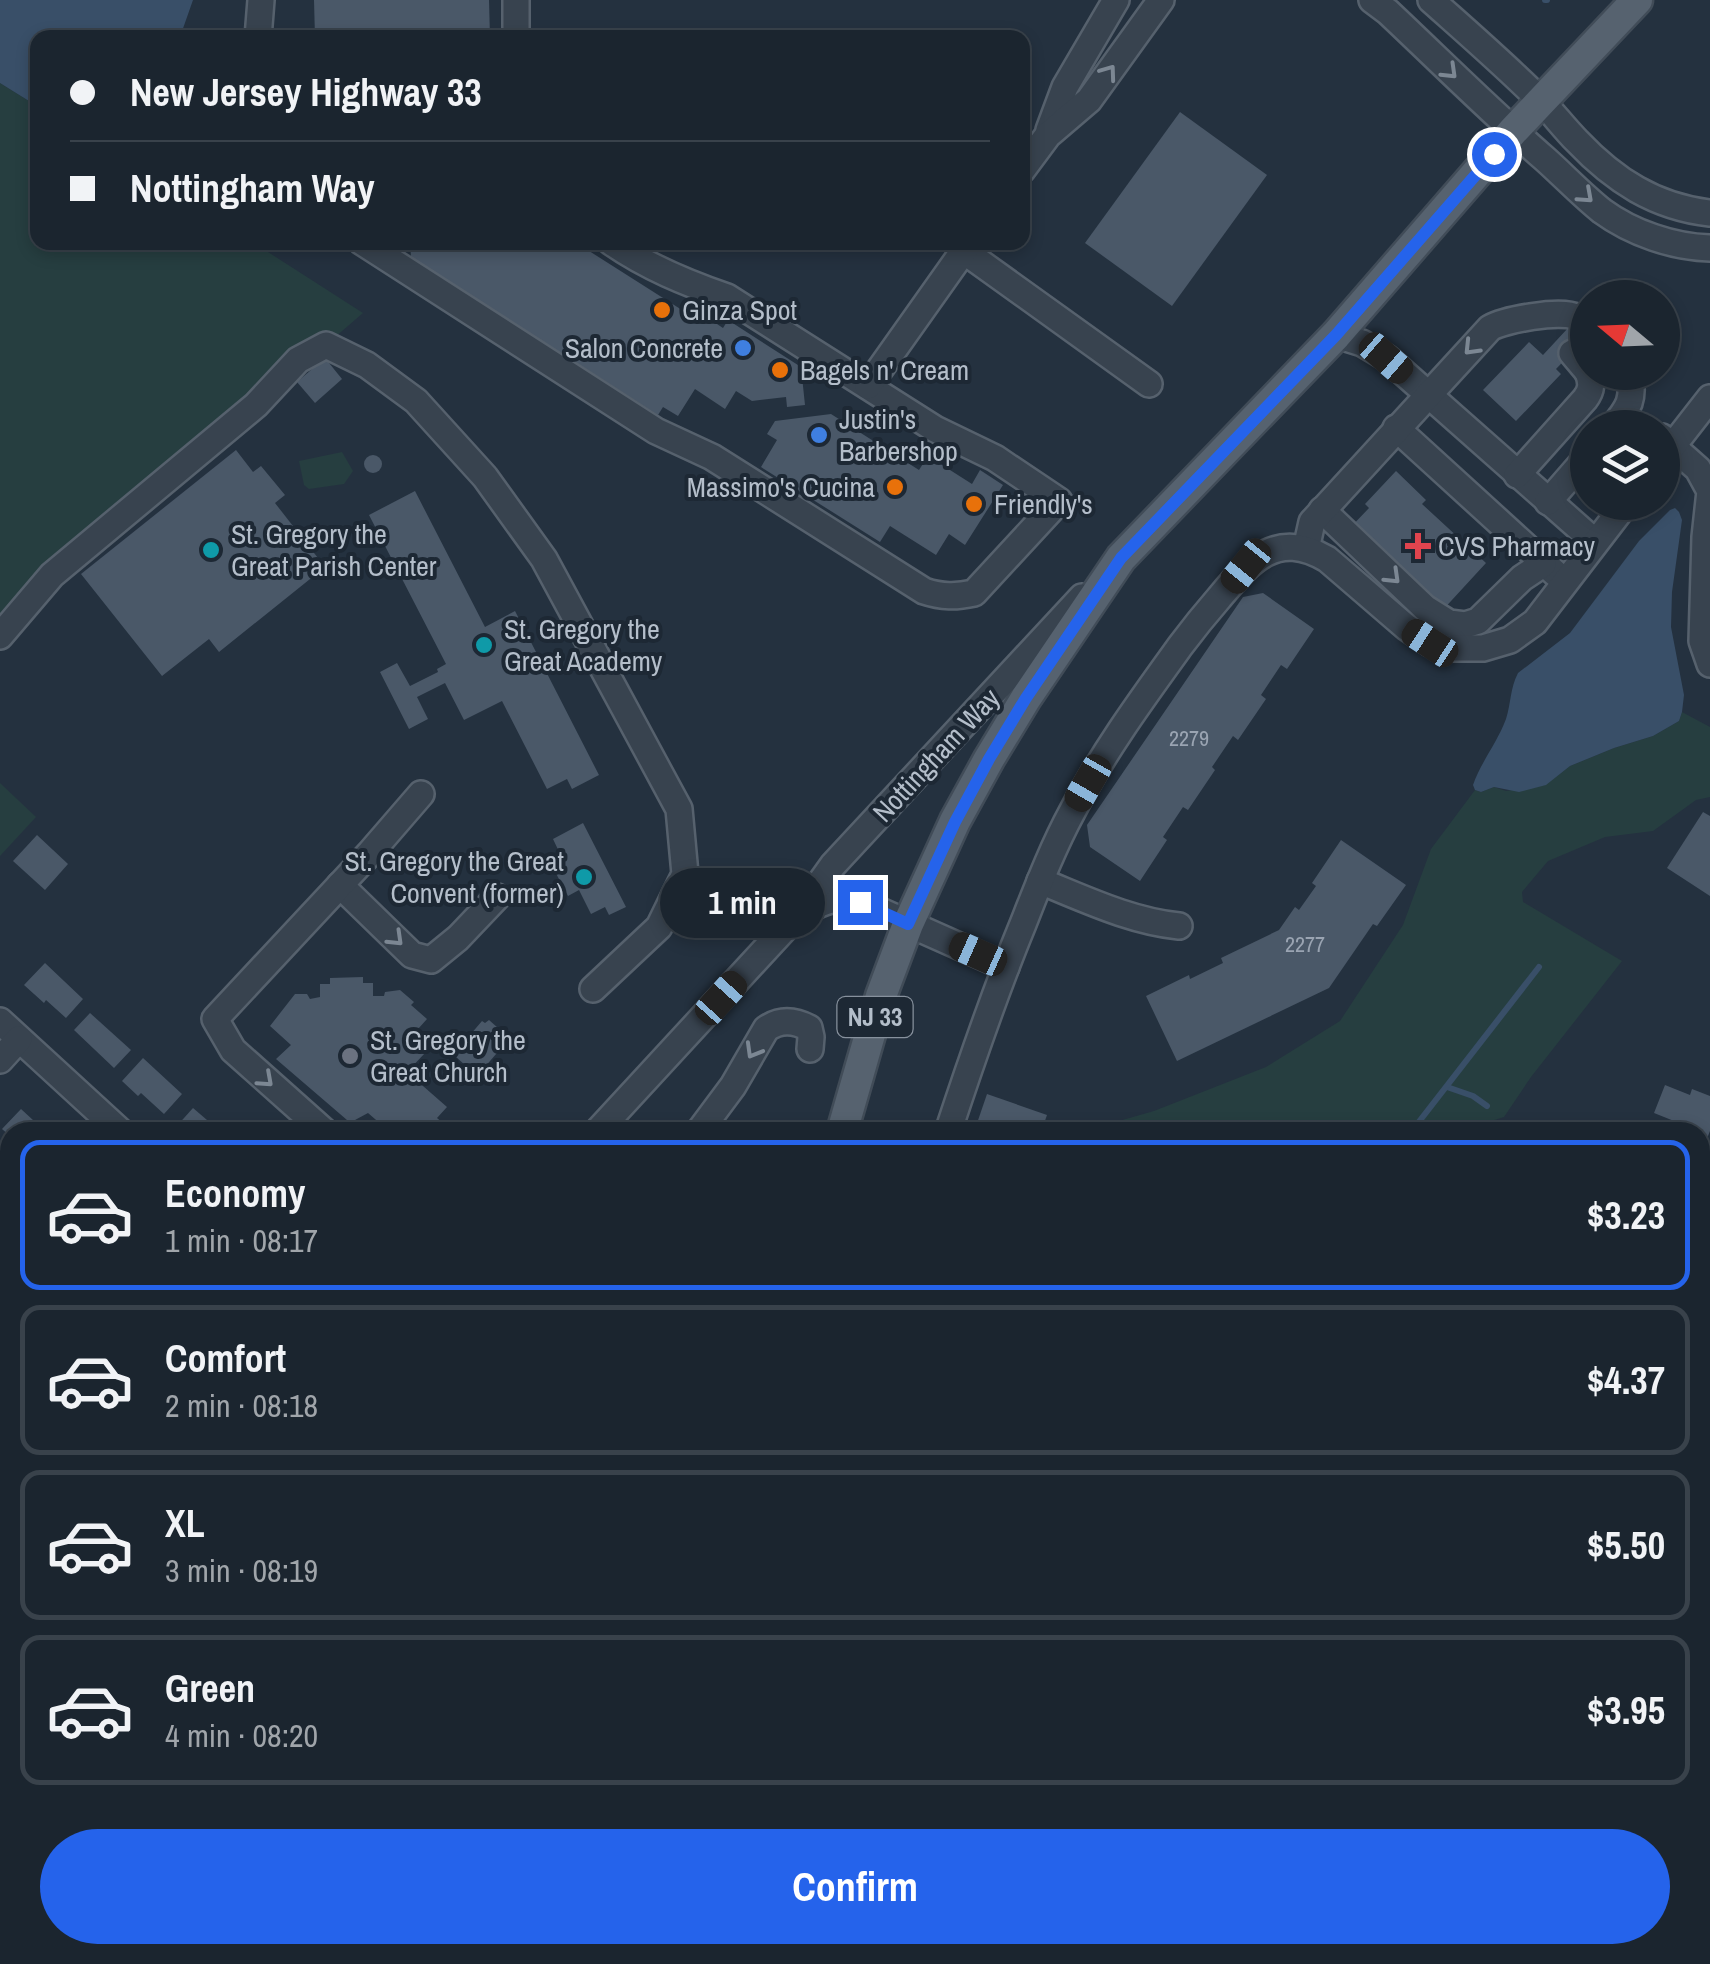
<!DOCTYPE html>
<html lang="en">
<head>
<meta charset="utf-8">
<style>
  :root { --surface:#1b252f; --page:#242d37; --text:#f1f3f6; --muted:#a0a5aa; --line:#39424b; --accent:#2563eb }
  body { margin:0; font-family:"Archivo Narrow",sans-serif; background:var(--page); color:var(--text); height:100vh; display:flex; flex-direction:column; font-size:38px; white-space:nowrap }
  * { box-sizing:border-box; margin:0 }
  p { font-size:32px; color:var(--muted) }
  .icon { flex:none; width:55px; height:55px; fill:none; stroke:currentColor; stroke-width:2; stroke-linecap:round; stroke-linejoin:round }
  .map { position:relative; flex:1; overflow:hidden }
  .sheet { position:absolute; left:0px; top:1122px; width:1710px; height:842px; display:flex; flex-direction:column; background:var(--surface); border-radius:30px 30px 0 0; box-shadow:0 5px 15px #0003,0 0 0 2px var(--line) }
  .sheet>* { flex:none }
  .banner { position:absolute; left:30px; top:30px; width:1000px; height:220px; border-radius:20px; box-shadow:0 5px 15px #0003,0 0 0 2px var(--line); display:grid; align-content:center; height:220px; padding:0 40px; background:var(--surface) }
  .needle { width:65px; rotate:289deg }
  .controls { position:absolute; left:1570px; top:280px; display:grid; gap:20px }
  .controls a { display:grid; place-items:center; width:110px; height:110px; border-radius:50%; background:var(--surface); box-shadow:0 5px 15px #0003,0 0 0 2px var(--line); font-size:50px }
  .end { position:absolute; width:45px; height:45px; margin:-22px; border:12px solid #2563eb; background:#fff; box-shadow:0 0 0 5px #fff }
  .from { border-radius:50% }
  .bubble { position:absolute; height:70px; border-radius:35px; background:var(--surface); box-shadow:0 5px 15px #0003,0 0 0 2px var(--line); font-size:32px; font-weight:700; line-height:70px; text-align:center }
  .car { position:absolute; width:30px; height:60px; margin:-30px -15px; border-radius:12px; box-shadow:0 0 8px 2px #0007; background:linear-gradient(#222 24%,#8ab4d8 0 40%,#222 0 76%,#8ab4d8 0 86%,#222 0) }
  .banner b { display:flex; align-items:center; gap:35px; height:95px; font-size:38px }
  .banner b+b { border-top:2px solid var(--line) }
  .banner i { width:25px; height:25px; background:var(--text) }
  ul { padding:18px 0 0; list-style:none }
  li { display:flex; align-items:center; gap:30px; height:150px; margin:0 20px 15px; padding:0 20px; border:5px solid var(--line); border-radius:20px }
  li div { flex:1 }
  li b { display:block; font-size:38px }
  li em { font-style:normal; font-weight:700 }
  li.active { border-color:var(--accent) }
  li>.icon { width:90px; height:90px; stroke-width:1.5 }
  .primary-button { display:flex; gap:20px; margin-top:auto; padding:20px 40px }
  .primary-button a { flex:1; height:115px; border-radius:60px; background:var(--accent); color:#fff; font-size:40px; font-weight:700; line-height:115px; text-align:center }
  .map>svg:first-child { display:block }
</style>
</head>
<body>
<div class="map">
<svg width="1710" height="1964" viewBox="0 0 1710 1964">
  <rect width="100%" height="100%" fill="#24313f"/>
  <g fill="#263e40">
    <polygon points="0,83 37,106 38,242 254,243 363,313 0,625"/>
    <polygon points="342,452 353,471 344,484 309,489 304,485 299,461"/>
    <polygon points="1682,712 1710,727 1710,797 1696,800 1653,831 1605,837 1548,861 1522,892 1523,902 1622,961 1531,1077 1504,1117 1485,1123 1478,1132 1102,1132 1119,1121 1154,1111 1266,1067 1340,1021 1403,925 1431,849 1475,790 1481,792 1494,787 1506,791 1545,785 1570,766 1614,748 1653,736 1679,721"/>
    <polygon points="0,783 36,817 0,856"/>
  </g>
  <g fill="#394f68">
    <polygon points="0,0 193,0 180,37 38,38 37,106 0,83"/>
    <path d="M1675,508L1679,512L1682,520L1672,592L1671,627L1684,695L1682,712L1679,721L1653,736L1614,748L1570,766L1546,785L1519,792L1494,787L1481,792L1475,790L1473,785C1481,762 1497,743 1506,719C1511,704 1510,688 1518,673L1570,633L1639,541L1670,510Z"/>
  </g>
  <g fill="none" stroke-linecap="round" stroke-linejoin="round">
    <g stroke="#394f68" stroke-width="6">
      <polyline points="1545,0 1547,0"/>
      <polyline points="1447,1087 1473,1096 1487,1106"/>
      <polyline points="1411,1132 1539,967"/>
    </g>
  </g>
  <g fill="#4a5868">
    <polygon points="314,0 489,0 490,38 315,38"/>
    <polygon points="1180,112 1267,175 1172,306 1085,243"/>
    <polygon points="410,242 575,242 704,324 708,318 723,328 728,320 801,367 805,405 787,407 786,397 752,401 736,391 725,409 695,389 678,416 663,407 658,415 411,257"/>
    <polygon points="1568,328 1583,341 1556,369 1561,374 1516,421 1483,390 1529,342 1543,355"/>
    <polygon points="325,358 342,379 315,403 297,382"/>
    <polygon points="831,414 919,470 928,456 972,484 980,470 1003,485 965,545 949,534 936,555 890,526 880,542 761,467 777,440 767,434 775,421"/>
    <polygon points="236,450 253,472 261,466 285,495 275,503 325,567 219,652 209,639 162,676 81,574"/>
    <circle cx="373" cy="464" r="9"/>
    <polygon points="1396,471 1426,500 1422,504 1486,563 1440,613 1349,529 1369,508 1365,504"/>
    <polygon points="415,491 485,627 515,611 599,775 572,789 567,779 547,789 502,701 464,720 445,683 417,697 428,719 409,729 380,672 397,663 410,686 438,672 437,669 446,664 369,515"/>
    <polygon points="1263,593 1314,629 1287,669 1281,665 1261,695 1266,699 1238,740 1233,736 1212,767 1215,770 1188,810 1183,807 1163,837 1167,840 1140,881 1090,847 1087,825 1243,597"/>
    <polygon points="1703,812 1710,816 1710,896 1667,868"/>
    <polygon points="583,823 626,907 609,915 605,907 591,914 579,890 568,896 551,864 562,858 553,839"/>
    <polygon points="37,835 68,864 45,890 13,861"/>
    <polygon points="1341,840 1406,885 1377,926 1373,924 1329,988 1177,1061 1146,996 1189,975 1190,979 1223,963 1221,958 1279,930 1295,907 1299,910 1316,886 1312,883"/>
    <polygon points="45,963 83,999 66,1018 46,1000 44,1003 24,985"/>
    <polygon points="363,977 363,983 373,983 373,996 384,996 385,992 400,990 414,1002 411,1005 427,1019 409,1039 425,1053 407,1072 447,1107 437,1118 444,1124 436,1132 390,1132 368,1113 355,1120 347,1120 276,1059 291,1045 270,1026 295,994 307,994 310,999 320,997 320,984 330,984 330,978"/>
    <polygon points="90,1013 131,1050 114,1068 74,1030"/>
    <polygon points="489,1020 498,1028 494,1032 497,1035 494,1039 503,1046 477,1076 444,1046 454,1034 464,1042 482,1021 485,1023"/>
    <polygon points="143,1058 182,1094 164,1114 141,1093 138,1096 122,1081"/>
    <polygon points="1665,1085 1690,1095 1692,1089 1710,1096 1710,1131 1700,1156 1700,1132 1682,1132 1683,1130 1673,1125 1674,1121 1654,1113"/>
    <polygon points="987,1094 1047,1115 1041,1132 974,1132"/>
    <polygon points="193,1108 221,1132 180,1132 175,1128"/>
    <polygon points="21,1109 46,1132 10,1132 10,1136 2,1129"/>
    <polygon points="735,1120 748,1132 715,1132 721,1126 726,1130"/>
    <polygon points="3,1394 10,1401 10,1433 0,1424 0,1397"/>
    <polygon points="1700,1510 1710,1517 1710,1559 1700,1573"/>
    <polygon points="0,1640 10,1649 2,1659 10,1666 0,1677"/>
    <rect x="1700" y="1836" width="10" height="27"/>
    <polygon points="40,1955 115,1955 126,1964 33,1964"/>
    <polygon points="148,1955 168,1955 174,1960 171,1964 141,1964"/>
    <polygon points="942,1955 974,1955 967,1964 953,1964"/>
    <polygon points="1192,1955 1192,1964 1137,1964 1137,1957"/>
    <polygon points="1399,1955 1446,1955 1438,1964 1403,1964 1397,1958"/>
  </g>
  <g fill="none" stroke-linecap="round" stroke-linejoin="round">
    <g stroke="#56616d" stroke-width="30">
      <g id="minor">
        <polyline points="516,0 516,38"/>
        <path d="M1372,0L1388,12C1440,61 1491,112 1545,159C1564,176 1582,195 1602,211C1632,233 1673,247 1710,248"/>
        <path d="M1431,0C1468,33 1505,65 1540,100C1553,113 1564,128 1577,141C1614,180 1655,207 1710,213"/>
        <polyline points="258,38 261,0"/>
        <polyline points="1049,130 1065,87 1116,0"/>
        <polyline points="1022,170 1048,135 1089,100 1161,0"/>
        <path d="M362,242L656,431L712,457L924,591C942,597 956,597 974,593L1059,501L995,458L935,429L727,297C686,283 647,267 611,242"/>
        <polyline points="964,251 1149,384"/>
        <polyline points="1336,335 1362,343 1387,358 1595,542"/>
        <polyline points="1572,353 1588,372"/>
        <polyline points="868,386 970,242"/>
        <polyline points="1396,428 1555,573"/>
        <path d="M1612,428C1629,408 1635,399 1629,372"/>
        <polyline points="1662,437 1698,469 1710,491 1705,537 1702,641 1710,664"/>
        <polyline points="1664,457 1710,398"/>
        <path d="M1517,475L1585,399C1592,390 1592,383 1588,372"/>
        <polyline points="1548,502 1588,456"/>
        <polyline points="1322,510 1425,608 1449,623 1465,625 1478,621 1522,578 1543,564"/>
        <path d="M1306,549L1312,522L1490,328C1504,320 1561,309 1576,317C1580,320 1584,324 1588,328"/>
        <polyline points="0,636 52,575 256,405 298,360 326,345 367,365 416,401 485,477 544,559 679,809 685,874 659,927 593,989"/>
        <path d="M1040,881C1085,899 1130,921 1179,926"/>
        <polyline points="340,885 412,955 431,960 458,938 497,897"/>
        <path d="M803,912C826,900 834,896 860,902L1006,967"/>
        <polyline points="0,1021 121,1132"/>
        <polyline points="0,1060 19,1039"/>
        <path d="M701,1129L733,1086L766,1029C780,1019 794,1020 809,1028L811,1037L810,1049"/>
        <polyline points="325,1132 233,1050 215,1019 370,853 421,794"/>
        <polyline points="597,1132 798,914 833,865 1082,597"/>
        <path d="M948,1132C971,1062 995,992 1023,924C1038,886 1053,847 1072,812C1103,752 1142,699 1181,645C1193,629 1206,613 1219,598C1250,561 1276,529 1327,559L1406,627L1430,643L1448,648H1483L1510,640L1535,622L1627,502"/>
        <polyline points="1700,1241 1710,1242"/>
        <polyline points="0,1323 10,1332"/>
        <polyline points="1700,1681 1710,1667"/>
        <polyline points="0,1782 10,1771"/>
        <polyline points="531,1955 542,1964"/>
        <polyline points="1328,1955 1335,1964"/>
        <polyline points="1030,1964 1037,1955"/>
        <polyline points="1633,1964 1635,1955"/>
      </g>
    </g>
    <g stroke="#414c58" stroke-width="35">
      <g id="major">
        <polyline points="842,1132 881,996 908,924 955,821 989,759 1026,698 1121,558 1336,335 1513,131 1637,0"/>
        <polyline points="374,1964 381,1955"/>
      </g>
    </g>
    <use href="#minor" stroke="#38434f" stroke-width="25"/>
    <use href="#major" stroke="#56626f" stroke-width="30"/>
  </g>
  <defs><path id="oneway-chevron" d="M-2-3.5L2.5 0L-2 3.5" fill="none" stroke-width="1.6" stroke-linecap="round" stroke-linejoin="round" transform="scale(2.5)"/></defs>
  <g stroke="#7c8793">
    <use href="#oneway-chevron" transform="translate(1109 72) rotate(-54)"/>
    <use href="#oneway-chevron" transform="translate(1450 72) rotate(44)"/>
    <use href="#oneway-chevron" transform="translate(1586 196) rotate(42)"/>
    <use href="#oneway-chevron" transform="translate(1471 348) rotate(134)"/>
    <use href="#oneway-chevron" transform="translate(1393 577) rotate(44)"/>
    <use href="#oneway-chevron" transform="translate(396 939) rotate(44)"/>
    <use href="#oneway-chevron" transform="translate(753 1051) rotate(120)"/>
    <use href="#oneway-chevron" transform="translate(266 1080) rotate(42)"/>
  </g>
  <g fill="none" stroke-linecap="round" stroke-linejoin="round">
    <polyline stroke="#2563eb" stroke-width="12" points="860,902 908,924 955,822 989,759 1026,698 1121,558 1336,335 1494,154"/>
  </g>
  <g fill="#e8710a" stroke="#1d2834" stroke-width="4">
    <circle cx="662" cy="310" r="10"/>
    <circle cx="780" cy="370" r="10"/>
    <circle cx="895" cy="487" r="10"/>
    <circle cx="974" cy="504" r="10"/>
  </g>
  <g fill="#3f7fe0" stroke="#1d2834" stroke-width="4">
    <circle cx="743" cy="348" r="10"/>
    <circle cx="819" cy="435" r="10"/>
  </g>
  <path fill="#e0444e" stroke="#1d2834" stroke-width="4" d="M1413 531h10v10h10v10h-10v10h-10v-10h-10v-10h10z"/>
  <g fill="#0f9aa8" stroke="#1d2834" stroke-width="4">
    <circle cx="211" cy="550" r="10"/>
    <circle cx="484" cy="645" r="10"/>
    <circle cx="584" cy="877" r="10"/>
  </g>
  <circle fill="#6b7280" stroke="#1d2834" stroke-width="4" cx="350" cy="1056" r="10"/>
  <g text-anchor="middle" stroke-width="8" stroke-linejoin="round" paint-order="stroke">
    <g font-size="22" fill="#9aa4b2">
      <text x="1189" y="746">2279</text>
      <text x="1305" y="952">2277</text>
    </g>
    <rect fill="#1d2834" stroke="#87919d" stroke-width="2.5" x="837.5" y="997" width="75" height="40" rx="8"/>
    <g font-size="25" font-weight="bold" fill="#b4beca">
      <text x="875" y="1026">NJ 33</text>
    </g>
    <g font-size="28" fill="#b4beca" stroke="#1d2834" text-anchor="start">
      <text x="682" y="320">Ginza Spot</text>
      <text x="723" y="358" text-anchor="end">Salon Concrete</text>
      <text x="800" y="380">Bagels n' Cream</text>
      <text x="839" y="429">Justin's<tspan x="839" dy="32">Barbershop</tspan></text>
      <text x="875" y="497" text-anchor="end">Massimo's Cucina</text>
      <text x="994" y="514">Friendly's</text>
      <text x="231" y="544">St. Gregory the<tspan x="231" dy="32">Great Parish Center</tspan></text>
      <text x="1438" y="556">CVS Pharmacy</text>
      <text x="504" y="639">St. Gregory the<tspan x="504" dy="32">Great Academy</tspan></text>
      <text x="564" y="871" text-anchor="end">St. Gregory the Great<tspan x="564" dy="32">Convent (former)</tspan></text>
      <text x="370" y="1050">St. Gregory the<tspan x="370" dy="32">Great Church</tspan></text>
    </g>
    <g font-size="28" fill="#b4beca" stroke="#1d2834">
      <text transform="translate(936 755) rotate(-47)" y="10">Nottingham Way</text>
    </g>
  </g>
</svg>
<div class="controls">
<a><svg class="needle" viewBox="-14 -14 28 28"><path d="M0-13l5 13h-10z" fill="#e53935"/><path d="M0 13l5-13h-10z" fill="#a0a5aa"/></svg></a>
<a><svg class="icon" aria-label="layers" viewBox="0 0 24 24"><path d="M12 4l9 5-9 5-9-5zM3 14l9 5 9-5"/></svg></a>
</div>
<i class="end from" style="left:1494px;top:154px"></i>
<i class="end" style="left:860px;top:902px"></i>
<div class="bubble" style="left:660px;top:868px;width:165px">1 min</div>
<i class="car" style="left:1386px;top:358px;rotate:131deg"></i>
<i class="car" style="left:1246px;top:566px;rotate:219deg"></i>
<i class="car" style="left:1430px;top:643px;rotate:303deg"></i>
<i class="car" style="left:1088px;top:783px;rotate:210deg"></i>
<i class="car" style="left:978px;top:954px;rotate:294deg"></i>
<i class="car" style="left:721px;top:998px;rotate:42deg"></i>
<div class="banner">
<b><i class="from"></i>New Jersey Highway 33</b>
<b><i></i>Nottingham Way</b>
</div>
<section class="sheet">
<ul>
<li class="active"><svg class="icon" aria-label="car" viewBox="0 0 24 24"><path d="M5 17H2v-5l4-1 3-4h7l3 4 3 1v5h-3M9 17h6M6 11h13"/><circle cx="7" cy="17" r="2"/><circle cx="17" cy="17" r="2"/></svg><div><b>Economy</b><p>1 min · 08:17</p></div><em>$3.23</em></li>
<li><svg class="icon" aria-label="car" viewBox="0 0 24 24"><path d="M5 17H2v-5l4-1 3-4h7l3 4 3 1v5h-3M9 17h6M6 11h13"/><circle cx="7" cy="17" r="2"/><circle cx="17" cy="17" r="2"/></svg><div><b>Comfort</b><p>2 min · 08:18</p></div><em>$4.37</em></li>
<li><svg class="icon" aria-label="car" viewBox="0 0 24 24"><path d="M5 17H2v-5l4-1 3-4h7l3 4 3 1v5h-3M9 17h6M6 11h13"/><circle cx="7" cy="17" r="2"/><circle cx="17" cy="17" r="2"/></svg><div><b>XL</b><p>3 min · 08:19</p></div><em>$5.50</em></li>
<li><svg class="icon" aria-label="car" viewBox="0 0 24 24"><path d="M5 17H2v-5l4-1 3-4h7l3 4 3 1v5h-3M9 17h6M6 11h13"/><circle cx="7" cy="17" r="2"/><circle cx="17" cy="17" r="2"/></svg><div><b>Green</b><p>4 min · 08:20</p></div><em>$3.95</em></li>
</ul>
<div class="primary-button"><a>Confirm</a></div>
</section>
</div>
</body>
</html>
